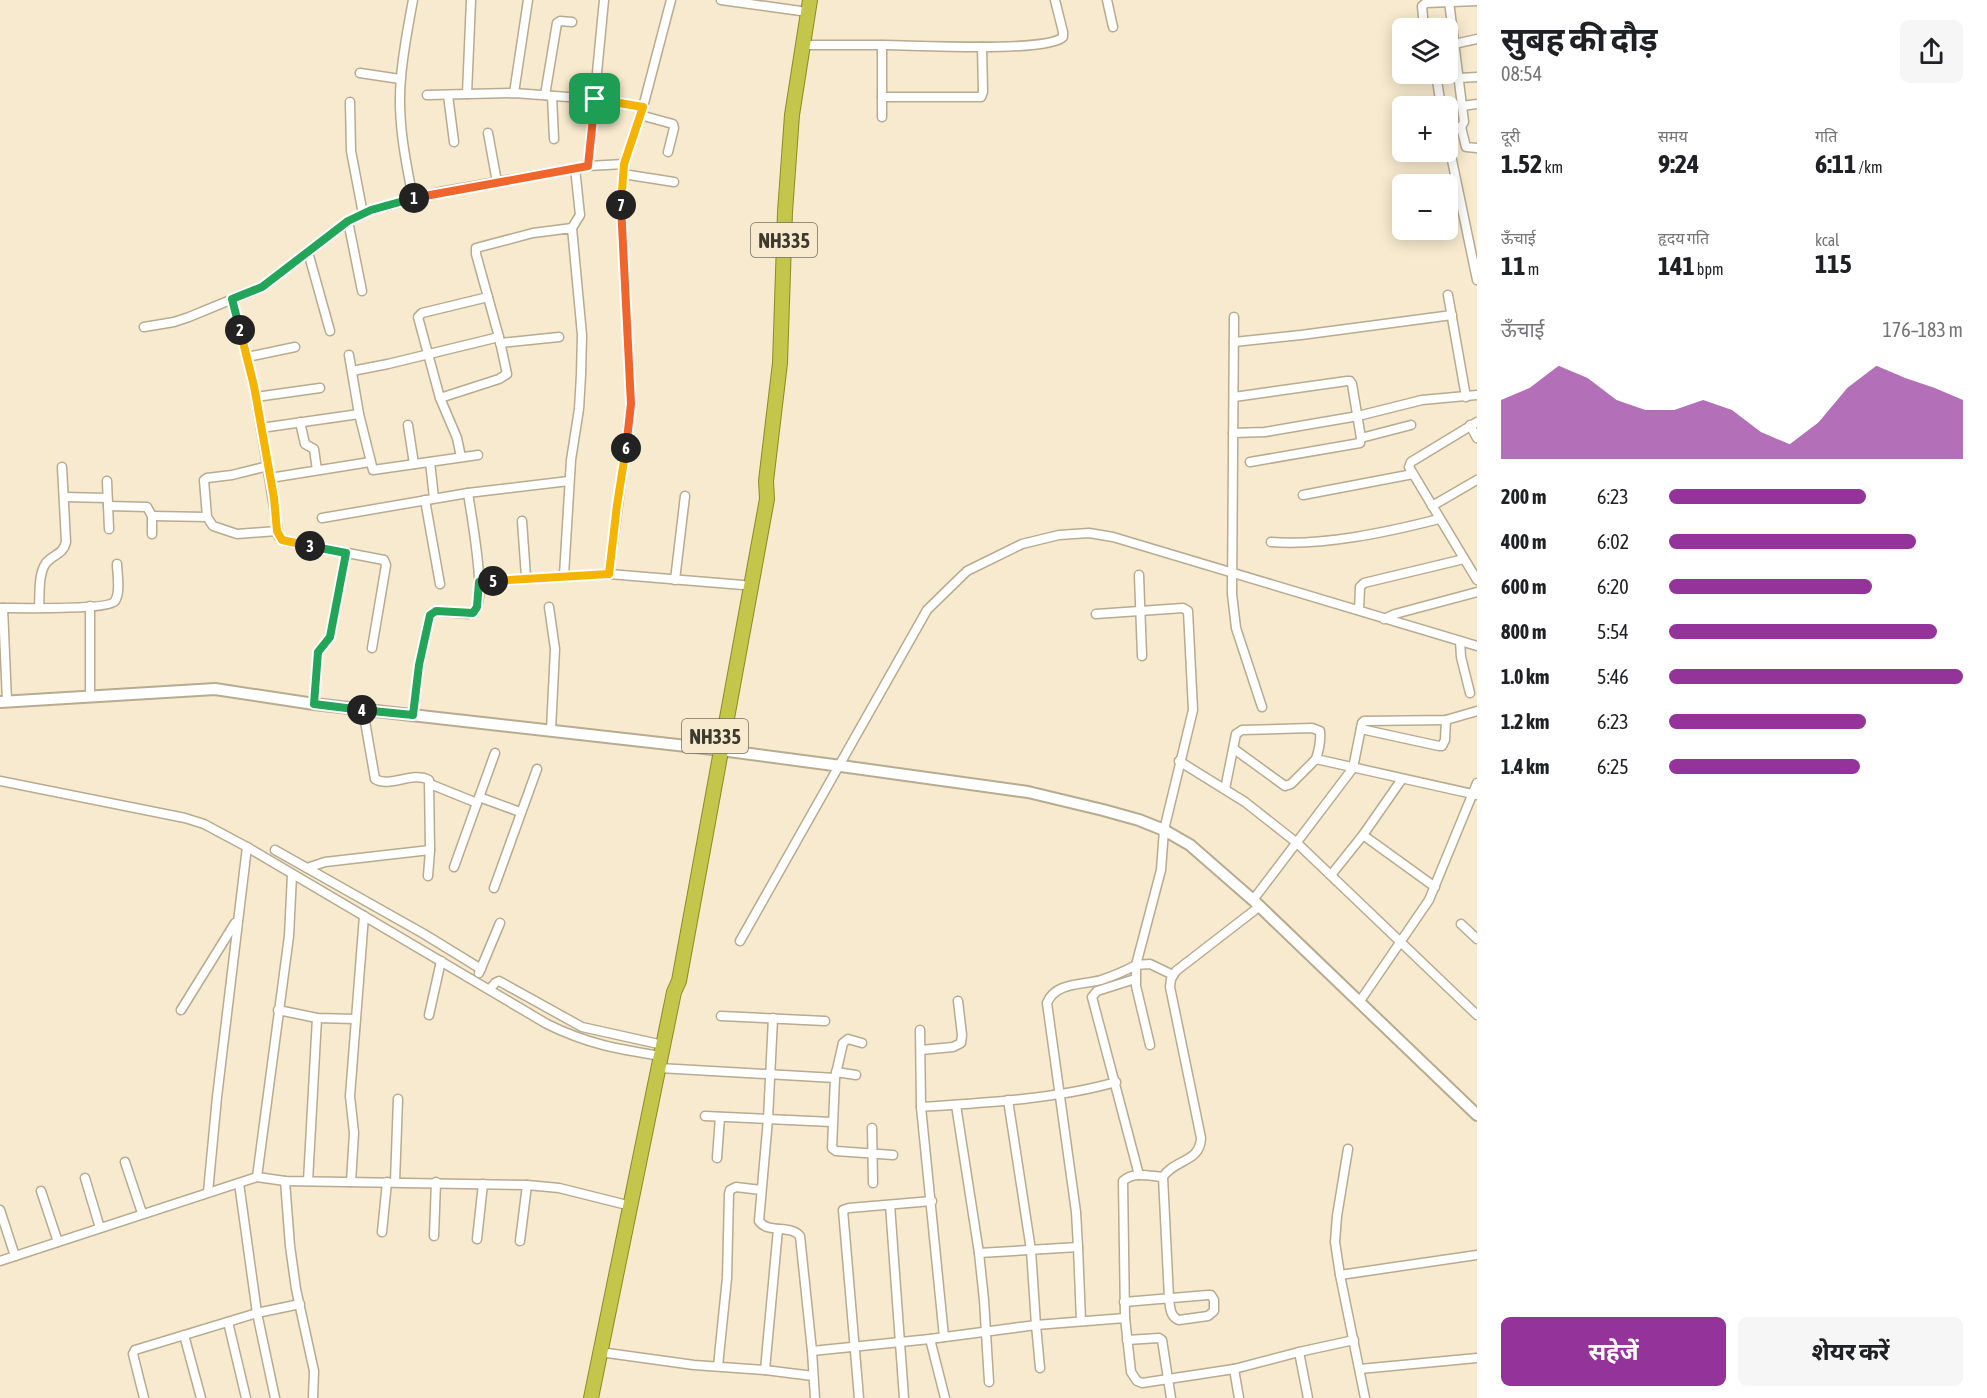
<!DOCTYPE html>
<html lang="hi">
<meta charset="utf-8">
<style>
:root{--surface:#fff;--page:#f6f6f6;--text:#202124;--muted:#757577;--accent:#94339a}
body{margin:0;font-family:"Asap Condensed","Noto Sans Devanagari",sans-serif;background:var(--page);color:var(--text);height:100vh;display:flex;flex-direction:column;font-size:22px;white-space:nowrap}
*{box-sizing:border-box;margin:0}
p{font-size:20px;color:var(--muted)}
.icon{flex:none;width:33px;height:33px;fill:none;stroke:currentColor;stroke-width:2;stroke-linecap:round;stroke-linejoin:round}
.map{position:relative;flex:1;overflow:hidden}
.drawer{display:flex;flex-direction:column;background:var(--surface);width:510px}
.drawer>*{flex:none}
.tools{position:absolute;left:1392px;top:18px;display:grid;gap:12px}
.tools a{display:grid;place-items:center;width:66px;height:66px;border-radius:9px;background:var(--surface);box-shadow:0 3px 15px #0003;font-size:30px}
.pin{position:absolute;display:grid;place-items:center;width:51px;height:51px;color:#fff;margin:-26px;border-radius:12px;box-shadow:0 3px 9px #0006}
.km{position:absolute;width:30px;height:30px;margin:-15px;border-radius:50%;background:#222;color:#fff;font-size:16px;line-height:30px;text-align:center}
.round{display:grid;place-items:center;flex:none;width:63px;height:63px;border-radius:9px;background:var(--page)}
.summary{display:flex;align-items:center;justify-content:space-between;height:102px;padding:0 24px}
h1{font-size:33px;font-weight:700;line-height:45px}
.metrics{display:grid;grid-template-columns:repeat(3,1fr);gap:9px;height:102px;padding:6px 24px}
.metrics div{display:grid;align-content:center}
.metrics b{font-size:26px;font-weight:700}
.metrics small{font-size:16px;font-weight:400}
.metrics p{font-size:16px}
.chart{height:168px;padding:12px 24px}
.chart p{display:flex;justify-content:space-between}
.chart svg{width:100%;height:108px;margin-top:6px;fill:var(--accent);opacity:.7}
.primary-button{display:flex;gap:12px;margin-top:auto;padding:12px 24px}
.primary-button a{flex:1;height:69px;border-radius:9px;background:var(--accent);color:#fff;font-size:24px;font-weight:700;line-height:69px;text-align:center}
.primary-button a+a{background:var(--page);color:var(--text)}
ul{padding:0 24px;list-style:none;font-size:20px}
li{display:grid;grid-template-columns:96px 72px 1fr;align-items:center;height:45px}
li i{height:15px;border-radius:8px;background:var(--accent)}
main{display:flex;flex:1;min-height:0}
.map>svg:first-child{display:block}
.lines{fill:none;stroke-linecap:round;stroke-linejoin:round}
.minor-casing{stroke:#b7ab90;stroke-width:11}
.tertiary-casing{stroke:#b7ab90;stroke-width:14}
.trunk-casing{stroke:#8b8b22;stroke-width:16}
.minor{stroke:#fff;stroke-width:8}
.tertiary{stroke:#fff;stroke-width:10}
.trunk{stroke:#c3c64a;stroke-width:14}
.split-1-casing{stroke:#fff;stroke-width:12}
.split-2-casing{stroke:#fff;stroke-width:12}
.split-3-casing{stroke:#fff;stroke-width:12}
.split-4-casing{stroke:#fff;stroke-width:12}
.split-5-casing{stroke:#fff;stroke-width:12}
.split-6-casing{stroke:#fff;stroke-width:12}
.split-7-casing{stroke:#fff;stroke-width:12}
.split-8-casing{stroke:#fff;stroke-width:12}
.split-1{stroke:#f0652b;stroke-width:8}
.split-2{stroke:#22a559;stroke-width:8}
.split-3{stroke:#f5b400;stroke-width:8}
.split-4{stroke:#22a559;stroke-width:8}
.split-5{stroke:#22a559;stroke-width:8}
.split-6{stroke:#f5b400;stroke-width:8}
.split-7{stroke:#f0652b;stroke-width:8}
.split-8{stroke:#f5b400;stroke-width:8}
.labels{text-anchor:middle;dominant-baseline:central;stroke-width:4.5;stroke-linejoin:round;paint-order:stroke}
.shield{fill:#f7eace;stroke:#766e5e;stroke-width:1.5}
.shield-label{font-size:20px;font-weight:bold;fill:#3e392e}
</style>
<main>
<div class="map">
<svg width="1477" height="1398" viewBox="0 0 1477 1398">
<rect width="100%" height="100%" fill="#f7eace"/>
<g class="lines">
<g class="minor-casing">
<g id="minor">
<path d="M413 0C408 26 403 52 401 78 397 118 405 159 413 198"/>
<path d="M721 0 808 12"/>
<path d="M1107 0 1113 27"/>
<path d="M1424 28 1422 6 1426 3 1477 1"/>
<path d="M1454 44 1477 39"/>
<path d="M802 45C830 45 858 45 885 45 914 45 1047 53 1063 37V32L1055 0"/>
<path d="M360 73 400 79"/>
<path d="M1436 74 1441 106"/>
<path d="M1459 78 1477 77"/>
<path d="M514 93 528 0"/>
<path d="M467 94 471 0"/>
<path d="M427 95 514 93 595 99 643 107"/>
<path d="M448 95 454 142"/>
<path d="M545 95 557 23 560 21 572 22"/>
<path d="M552 96 554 139"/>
<path d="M882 97H981L983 92 982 47"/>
<path d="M350 102 351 151 363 214"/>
<path d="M1462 106 1477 104"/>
<path d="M640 115 673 124 674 128 668 152"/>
<path d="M882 117V45"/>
<path d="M1461 127 1466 147 1477 148"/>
<path d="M1448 129 1461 127 1464 122 1449 1"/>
<path d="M488 133 497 182"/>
<path d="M1448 141 1477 280"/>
<path d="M588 166 604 0"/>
<path d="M623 174 674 182"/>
<path d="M348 221 362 291"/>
<path d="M572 228 580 215 575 168"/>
<path d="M308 252 330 331"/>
<path d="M1448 295 1466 397"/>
<path d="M232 299 254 386 279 537 285 541 384 560 386 565 372 648"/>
<path d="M1234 317 1232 594 1236 628 1262 707"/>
<path d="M144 327 174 322 189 317 262 287 348 221 371 210 440 192 588 166 624 164"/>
<path d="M1234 342 1301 335 1452 315"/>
<path d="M500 343 559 337"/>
<path d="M349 355 359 414 373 470 478 455"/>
<path d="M247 357 295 347"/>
<path d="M352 371 388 364 499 337"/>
<path d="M256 397 320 388"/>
<path d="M1234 397 1347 381H1350L1352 384 1361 438 1360 443 1250 462"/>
<path d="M440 398 499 379 507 374 499 337 476 254V248L533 233 572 228 582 335 581 375 579 409 571 460 564 575"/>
<path d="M300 422 305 444 314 449 317 470"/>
<path d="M1477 422 1411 462 1409 467 1477 580"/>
<path d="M408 425 414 464"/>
<path d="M1470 425 1477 438"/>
<path d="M261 428 359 414"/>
<path d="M1233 433 1265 432 1358 416 1422 400 1477 395"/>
<path d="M1361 438 1411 425"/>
<path d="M461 457 457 438 440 398 418 317 422 313 488 297"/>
<path d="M430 462 434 498"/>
<path d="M268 466 232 475 207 478 204 480 207 517 213 526 237 534 277 531"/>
<path d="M270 478 370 462"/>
<path d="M107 481 109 529"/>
<path d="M1303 495 1413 474"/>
<path d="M64 497 107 498"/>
<path d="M425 500 440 584"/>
<path d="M108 506 147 507 152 516V534"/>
<path d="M1432 506 1477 480"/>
<path d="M152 516 207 517"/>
<path d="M322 518 468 493 569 481"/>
<path d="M522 521 526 577"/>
<path d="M1271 542C1324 546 1388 532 1439 519"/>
<path d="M609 574 743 585"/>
<path d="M1139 575 1142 656"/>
<path d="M675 580 685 496"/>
<path d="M479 582 609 574 631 404 621 200 624 164 643 107 671 0"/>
<path d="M90 606V697"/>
<path d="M39 607C40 594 38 574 46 563 53 554 63 555 66 542L62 467"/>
<path d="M549 607 555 649 551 730"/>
<path d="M0 608C16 608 109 610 115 601 121 592 117 573 117 564"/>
<path d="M3 608 7 701"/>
<path d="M1359 610 1360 587 1364 583 1464 559"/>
<path d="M1384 619 1395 614 1477 592"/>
<path d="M1460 641 1461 657 1470 693"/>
<path d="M314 704 318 652 330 637 346 553"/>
<path d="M363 710 375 779C390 788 412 771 429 780L430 850 428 876"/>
<path d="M413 715 419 665 430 615 436 611 468 614C472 613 474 613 476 609 486 593 471 514 468 493"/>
<path d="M1361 729 1439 746H1442L1445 740 1446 720"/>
<path d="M1234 749 1285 786 1291 784 1316 759"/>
<path d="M1179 761 1245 802 1297 843 1477 1015"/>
<path d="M0 781 185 818 204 824 247 847 547 1024C587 1044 618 1049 661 1056"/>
<path d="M430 784 477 803"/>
<path d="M1225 789 1236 734 1242 730 1312 728 1320 731C1321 741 1319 750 1316 759L1477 795"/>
<path d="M479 797 520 812"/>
<path d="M1363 835 1435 887"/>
<path d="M275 850 424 934 481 969"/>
<path d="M454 867 495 753"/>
<path d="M307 868 325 862 430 850"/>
<path d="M1331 875 1363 835 1402 779"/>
<path d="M494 888 537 769"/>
<path d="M1253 900 1353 768 1362 723 1364 721 1446 720 1477 711"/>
<path d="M1461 924 1477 939"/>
<path d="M740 941 927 610 967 571 1022 544 1059 535 1089 533 1113 537 1477 646"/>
<path d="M479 973 500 923"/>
<path d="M1135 979 1097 991 1092 997 1139 1175"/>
<path d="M490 989 495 983 499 981 582 1027 663 1045"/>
<path d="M1360 1001 1429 900 1477 783"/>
<path d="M181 1010 235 923"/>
<path d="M278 1010 317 1018 355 1019"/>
<path d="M429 1015 441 961"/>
<path d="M721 1016 825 1021"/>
<path d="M773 1018 768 1119 759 1221C768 1234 790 1224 800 1236L812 1351 815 1398"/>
<path d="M920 1030 921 1107 944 1337"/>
<path d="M862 1043 848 1039 843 1043 835 1078 832 1148 836 1151 893 1155"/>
<path d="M1150 1045 1136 986V965L1150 964 1173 975"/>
<path d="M921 1050 953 1047 961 1043 962 1035 958 1001"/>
<path d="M659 1068 835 1078"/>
<path d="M836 1072 856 1075"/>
<path d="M956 1105 979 1253 984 1300 989 1382"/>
<path d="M921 1107C983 1103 1057 1099 1116 1082"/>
<path d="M705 1116 832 1122"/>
<path d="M872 1128 873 1183"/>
<path d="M1348 1149 1337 1216 1335 1242 1340 1275 1365 1398"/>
<path d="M717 1158 720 1117"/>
<path d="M125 1162 142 1213"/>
<path d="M257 1177 289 936 292 875"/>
<path d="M85 1178 100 1228"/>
<path d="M285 1181 290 1246 296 1289 314 1371 313 1398"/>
<path d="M308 1181 317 1018"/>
<path d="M351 1182 354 1133 350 1096 364 916"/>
<path d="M395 1182 398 1099"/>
<path d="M239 1183 257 1313 275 1398"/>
<path d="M41 1191 58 1242"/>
<path d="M208 1192 217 1097 247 847"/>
<path d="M890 1205 904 1398"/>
<path d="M0 1210 15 1256"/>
<path d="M382 1232 387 1182"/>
<path d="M434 1236 436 1182"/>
<path d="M477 1239 483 1184"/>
<path d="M520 1241 527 1185"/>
<path d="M1078 1247 1081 1321"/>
<path d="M979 1253 1078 1247 1076 1212 1047 1003C1055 982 1083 985 1101 980 1113 976 1125 971 1136 965L1161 870 1164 830 1193 710 1188 611 1183 608 1096 614"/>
<path d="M0 1261 257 1177 285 1181 527 1185 559 1188 631 1206"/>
<path d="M1340 1275 1477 1255"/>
<path d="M1124 1302 1208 1295H1211L1214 1300V1311L1208 1316 1179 1320C1170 1317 1170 1307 1169 1298L1163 1177C1174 1159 1200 1163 1201 1138L1170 987 1171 979 1176 971 1260 906"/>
<path d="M1125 1318 1123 1181C1134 1171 1149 1176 1163 1177"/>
<path d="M228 1322 246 1398"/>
<path d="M184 1335 201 1398"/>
<path d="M930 1339 945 1398"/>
<path d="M1127 1340 1159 1338 1162 1340 1171 1398"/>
<path d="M812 1351 930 1339 1036 1325 1031 1250 1008 1100"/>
<path d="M600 1352 694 1365 765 1370 813 1376"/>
<path d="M1299 1352 1308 1398"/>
<path d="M718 1366 727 1278 729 1194 730 1190 736 1187 761 1190"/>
<path d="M1040 1368 1036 1325 1125 1318 1131 1372 1137 1381 1142 1383 1234 1369 1299 1352 1354 1340"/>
<path d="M1234 1369 1239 1398"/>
<path d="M1360 1369 1477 1358"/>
<path d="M765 1370 778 1229"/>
<path d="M144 1398 133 1354 135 1350 257 1313 300 1304"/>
<path d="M859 1398 843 1210 849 1208 932 1201"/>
</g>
</g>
<g class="tertiary-casing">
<path id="tertiary" d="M0 702 215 689 314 704 713 749 841 766 1028 792 1103 810 1139 820 1164 830 1190 845 1253 900 1477 1115"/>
</g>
<g class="trunk-casing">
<path id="trunk" d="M591 1398 674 992 679 981 767 499 766 481 780 363 785 212 792 115 810 0"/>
</g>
<use href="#minor" class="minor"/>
<use href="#tertiary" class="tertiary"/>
<use href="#trunk" class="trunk"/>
</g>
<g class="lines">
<g class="split-1-casing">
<path id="split-1" d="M414 198 588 166 595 99"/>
</g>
<g class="split-2-casing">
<path id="split-2" d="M240 330 232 299 262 287 348 221 371 210 414 198"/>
</g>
<g class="split-3-casing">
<path id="split-3" d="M240 330 254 386 274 498 277 531 282 540 310 546"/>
</g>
<g class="split-4-casing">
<path id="split-4" d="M310 546 346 553 330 637 318 652 314 704 362 710"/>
</g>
<g class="split-5-casing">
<path id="split-5" d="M362 710 413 715 419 665 430 615 436 611 473 613 477 607 479 582 493 581"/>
</g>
<g class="split-6-casing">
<path id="split-6" d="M493 581 609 574 617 505 626 448"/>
</g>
<g class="split-7-casing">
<path id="split-7" d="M621 205 631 404 626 448"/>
</g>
<g class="split-8-casing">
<path id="split-8" d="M595 99 643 107 624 164 621 205"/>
</g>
<use href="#split-1" class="split-1"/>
<use href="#split-2" class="split-2"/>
<use href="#split-3" class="split-3"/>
<use href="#split-4" class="split-4"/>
<use href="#split-5" class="split-5"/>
<use href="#split-6" class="split-6"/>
<use href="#split-7" class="split-7"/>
<use href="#split-8" class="split-8"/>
</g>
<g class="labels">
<g class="shield">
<rect x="751" y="223" width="66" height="34" rx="4.5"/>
<rect x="682" y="719" width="66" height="34" rx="4.5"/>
</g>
<g class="shield-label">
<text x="784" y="240">NH335</text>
<text x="715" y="736">NH335</text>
</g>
</g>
</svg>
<div class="tools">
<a><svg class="icon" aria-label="layers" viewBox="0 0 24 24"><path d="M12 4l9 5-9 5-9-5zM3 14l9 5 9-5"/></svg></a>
<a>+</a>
<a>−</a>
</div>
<div class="pin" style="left:595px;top:99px;background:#1e9e55"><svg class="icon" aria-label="arrive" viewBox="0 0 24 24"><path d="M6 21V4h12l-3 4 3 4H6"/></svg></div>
<b class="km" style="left:414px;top:198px">1</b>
<b class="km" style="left:240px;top:330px">2</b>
<b class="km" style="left:310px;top:546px">3</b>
<b class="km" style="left:362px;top:710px">4</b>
<b class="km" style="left:493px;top:581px">5</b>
<b class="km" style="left:626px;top:448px">6</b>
<b class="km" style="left:621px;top:205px">7</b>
</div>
<section class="drawer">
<div class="summary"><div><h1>सुबह की दौड़</h1><p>08:54</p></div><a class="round"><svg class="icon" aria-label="share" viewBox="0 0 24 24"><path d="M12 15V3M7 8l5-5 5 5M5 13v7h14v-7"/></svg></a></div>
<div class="metrics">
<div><p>दूरी</p><b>1.52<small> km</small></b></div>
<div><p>समय</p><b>9:24</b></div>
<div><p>गति</p><b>6:11<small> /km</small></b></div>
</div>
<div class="metrics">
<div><p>ऊँचाई</p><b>11<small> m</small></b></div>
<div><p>हृदय गति</p><b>141<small> bpm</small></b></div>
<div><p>kcal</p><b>115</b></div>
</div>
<div class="chart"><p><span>ऊँचाई</span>176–183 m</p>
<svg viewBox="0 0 160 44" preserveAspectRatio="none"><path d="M0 44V20L10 15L20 6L30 11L40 20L50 24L60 24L70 20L80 24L90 33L100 38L110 29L120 15L130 6L140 11L150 15L160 20V44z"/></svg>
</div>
<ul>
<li><b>200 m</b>6:23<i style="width:67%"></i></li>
<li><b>400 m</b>6:02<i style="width:84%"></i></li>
<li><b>600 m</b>6:20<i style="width:69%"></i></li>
<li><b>800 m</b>5:54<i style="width:91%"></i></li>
<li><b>1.0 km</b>5:46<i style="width:100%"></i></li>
<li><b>1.2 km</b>6:23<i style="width:67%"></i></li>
<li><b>1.4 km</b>6:25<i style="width:65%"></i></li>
</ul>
<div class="primary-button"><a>सहेजें</a><a>शेयर करें</a></div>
</section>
</main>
